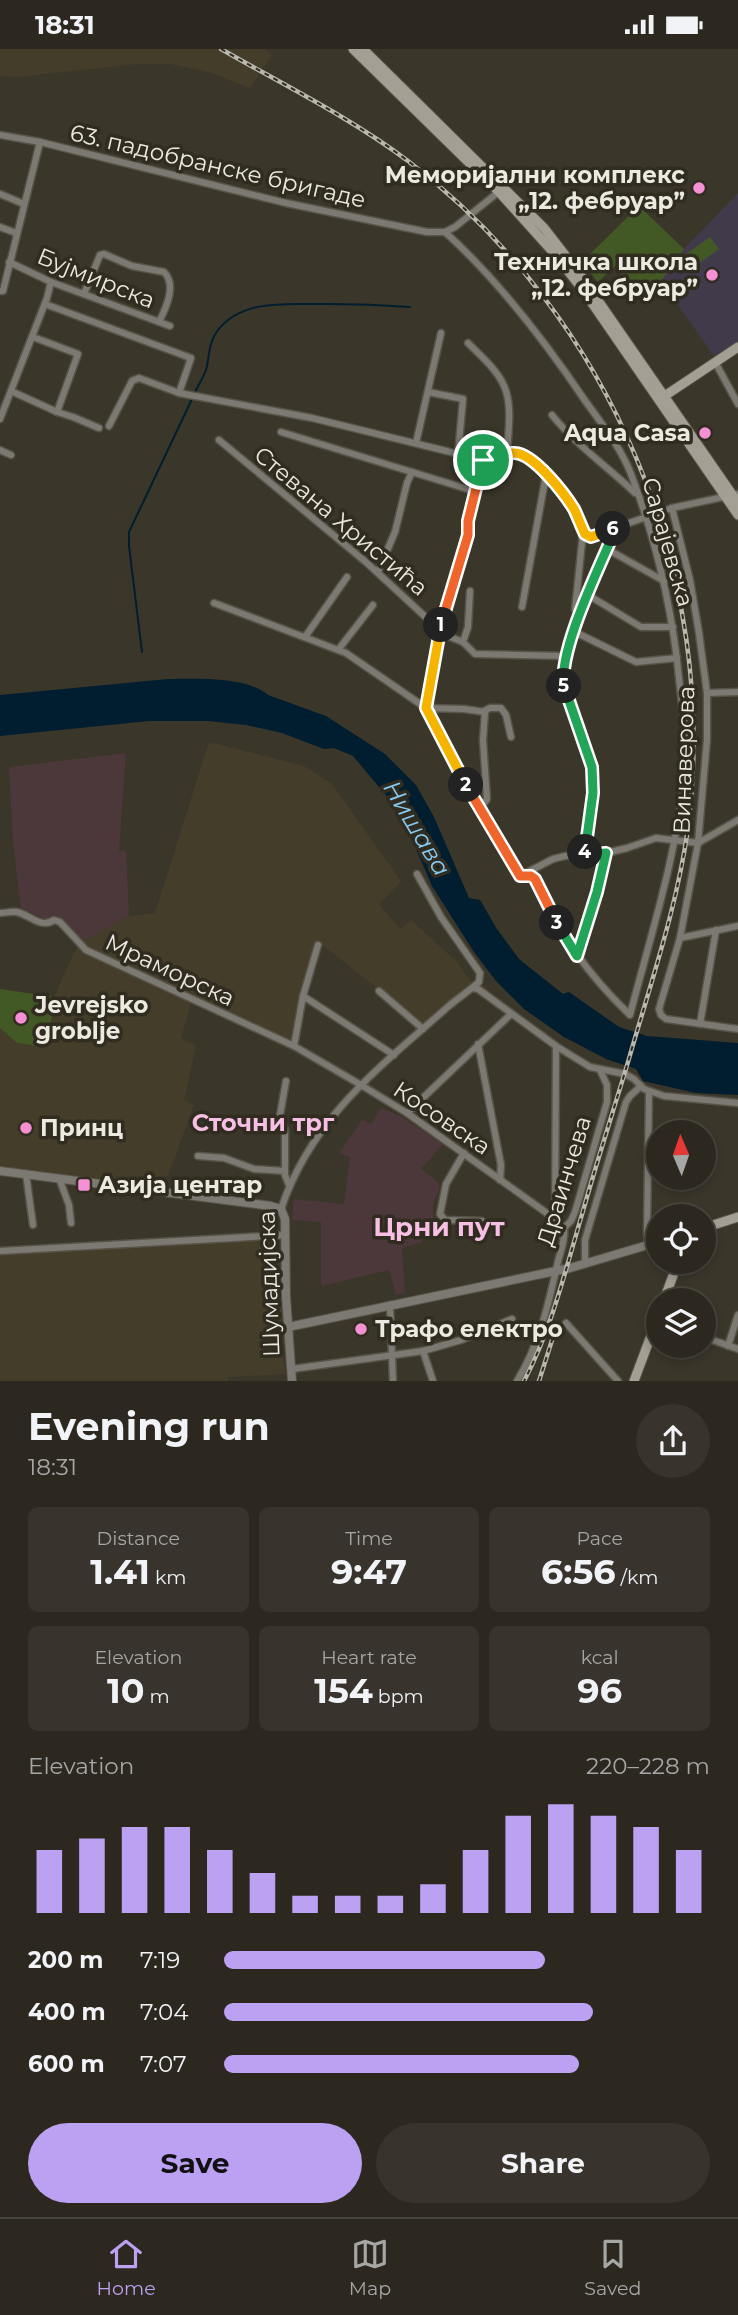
<!DOCTYPE html>
<meta charset="utf-8">
<style>
:root{--surface:#2c2820;--page:#38342d;--text:#f1f3f6;--muted:#a6a6a5;--line:#48443e;--accent:#bca0f2}
body{margin:0;font-family:Montserrat,sans-serif;background:var(--page);color:var(--text);height:100vh;display:flex;flex-direction:column;font-size:26px;white-space:nowrap}
*{box-sizing:border-box;margin:0}
p{font-size:23px;color:var(--muted)}
.icon{flex:none;width:38px;height:38px;fill:none;stroke:currentColor;stroke-width:2;stroke-linecap:round;stroke-linejoin:round}
.map{position:relative;height:1332px;overflow:hidden}
.drawer{display:flex;flex-direction:column;background:var(--surface);flex:1}
.drawer>*{flex:none}
.needle{width:46px;rotate:358deg}
.controls{position:absolute;left:646px;top:1071px;display:grid;gap:14px}
.controls a{display:grid;place-items:center;width:70px;height:70px;border-radius:50%;background:var(--surface);box-shadow:0 4px 10px #0003,0 0 0 2px var(--line);font-size:35px}
.pin{position:absolute;display:grid;place-items:center;width:60px;height:60px;color:#fff;margin:-30px;border:4px solid #fff;border-radius:50%;box-shadow:0 2px 7px #0007}
.km{position:absolute;width:35px;height:35px;margin:-18px;border-radius:50%;background:#222;color:#fff;font-size:19px;line-height:35px;text-align:center}
.round{display:grid;place-items:center;flex:none;width:74px;height:74px;border-radius:37px;background:var(--page)}
.head{display:flex;align-items:center;justify-content:space-between;height:119px;padding:0 28px}
h1{font-size:38px;font-weight:700;line-height:52px}
.stats{display:grid;grid-template-columns:repeat(3,1fr);gap:10px;height:119px;padding:7px 28px}
.stats div{display:grid;align-content:center;border-radius:10px;background:var(--page);text-align:center}
.stats b{font-size:35px;font-weight:700}
.stats small{font-size:19px;font-weight:400}
.stats p{font-size:19px}
.chart{height:196px;padding:14px 28px}
.chart p{display:flex;justify-content:space-between}
.chart svg{width:100%;height:126px;margin-top:7px;stroke:var(--accent);stroke-width:6}
.primary-button{display:flex;gap:14px;margin-top:auto;padding:14px 28px}
.primary-button a{flex:1;height:80px;border-radius:42px;background:var(--accent);color:#111;font-size:28px;font-weight:700;line-height:80px;text-align:center}
.primary-button a+a{background:var(--page);color:var(--text)}
ul{padding:0 28px;list-style:none;font-size:23px}
li{display:grid;grid-template-columns:112px 84px 1fr;align-items:center;height:52px}
li i{height:18px;border-radius:9px;background:var(--accent)}
.status{display:flex;justify-content:space-between;align-items:center;height:49px;padding:0 35px;background:var(--surface);direction:ltr}
.status svg{height:19px;fill:currentColor}
.tabs{display:flex;justify-content:space-around;align-items:center;height:98px;border-top:2px solid var(--line);background:var(--surface);font-size:19px;color:var(--muted)}
.tabs a{display:grid;justify-items:center;gap:4px}
.tabs .current{color:var(--accent)}
.map>svg:first-child{display:block}
.commercial{fill:#4c383b}
.built{fill:#443d2a}
.education{fill:#413a4b}
.green{fill:#435925}
.water{fill:#001e2f}
.lines{fill:none;stroke-linecap:round;stroke-linejoin:round}
.stream{stroke:#001e2f;stroke-width:2}
.minor-casing{stroke:#575347;stroke-width:9}
.tertiary-casing{stroke:#575347;stroke-width:10}
.secondary-casing{stroke:#575347;stroke-width:11}
.minor{stroke:#7c7973;stroke-width:6}
.tertiary{stroke:#7c7973;stroke-width:8}
.secondary{stroke:#a39f95;stroke-width:9}
.rail-casing{stroke:#bab7ad;stroke-width:4.5}
.rail{stroke:#312c20;stroke-width:2;stroke-dasharray:5;stroke-linecap:butt}
.split-1-casing{stroke:#fff;stroke-width:14}
.split-2-casing{stroke:#fff;stroke-width:14}
.split-3-casing{stroke:#fff;stroke-width:14}
.split-4-casing{stroke:#fff;stroke-width:14}
.split-5-casing{stroke:#fff;stroke-width:14}
.split-6-casing{stroke:#fff;stroke-width:14}
.split-7-casing{stroke:#fff;stroke-width:14}
.split-1{stroke:#f0652b;stroke-width:9}
.split-2{stroke:#f5b400;stroke-width:9}
.split-3{stroke:#f0652b;stroke-width:9}
.split-4{stroke:#22a559;stroke-width:9}
.split-5{stroke:#22a559;stroke-width:9}
.split-6{stroke:#22a559;stroke-width:9}
.split-7{stroke:#f5b400;stroke-width:9}
.poi-dot{fill:#f491d4;stroke:#312c20;stroke-width:2.5}
.labels{text-anchor:middle;dominant-baseline:central;stroke-width:7;stroke-linejoin:round;paint-order:stroke}
.street-label{font-size:23px;fill:#ece9e1;stroke:#312c20}
.poi-label{font-size:23px;font-weight:bold;fill:#ece9e1;stroke:#312c20;text-anchor:start}
.water-label{font-size:24px;font-style:italic;fill:#86cbf5;stroke:#312c20}
.neighbourhood-label{font-size:24px;font-weight:bold;fill:#f8bfe4;stroke:#312c20}
.quarter-label{font-size:26px;font-weight:bold;fill:#f8bfe4;stroke:#312c20}
</style>
<div class="status"><b>18:31</b><svg viewBox="0 0 49 12"><path d="M0 12V9h3v3zM5 12V6h3v6zM10 12V3h3v9zM15 12V0h3v12zM26 1h20v11H26zM47 4h2v5h-2z"/></svg></div>
<div class="map">
<svg width="738" height="1332" viewBox="0 0 738 1332">
<rect width="100%" height="100%" fill="#3b362a"/>
<g class="commercial">
<path d="M126 704 119 801 126 802 129 867 84 892 57 867 45 870 21 859 13 793 9 718Z"/>
<path d="M381 1059 402 1068 443 1095 421 1120 438 1133 439 1141 433 1156 434 1174 423 1176V1181L420 1183 422 1193 402 1199 405 1244 396 1246 389 1221 321 1237V1173L292 1171 294 1150 344 1155 350 1108 339 1104 362 1071 371 1075Z"/>
</g>
<g class="built">
<path d="M0 0H264L272 6 250 39 209 23 170 15H137L19 28 0 27Z"/>
<path d="M209 693 304 717 332 735 401 832 379 856 401 880 411 871 456 912 472 934 425 976 322 896 292 1002 191 954 181 989 196 997 184 1051 194 1056 168 1127 161 1128 158 1148 0 1126V979L17 994 43 998 49 994 54 948 75 902 84 892 129 867 155 864Z"/>
<path d="M277 1187 284 1295 281 1298 286 1325 228 1328V1332H0V1206Z"/>
</g>
<path class="education" d="M738 144V292L714 307 661 232 684 200Z"/>
<g class="green">
<path d="M639 157 684 200 661 232 630 235 615 217 598 233 582 213Z"/>
<path d="M710 188 719 200 691 220 682 208Z"/>
<path d="M0 940 54 948 49 994 43 998 17 994 0 979Z"/>
</g>
<path class="water" d="M168 630C196 630 246 627 268 646L326 667 385 705 416 736 434 768 469 849 480 851 497 880 519 910 563 945 569 943 619 978 647 987 738 994V1046L696 1044 643 1032 636 1020 606 1010 564 988 524 960 496 932 474 903 432 837 400 763 353 707 334 699 324 700 282 684 246 676 208 672H149L0 687V646Z"/>
<g class="lines">
<g class="stream">
<path d="M194 345C198 337 203 329 206 321 210 306 208 294 218 281 244 248 293 256 329 255 356 255 383 256 410 258"/>
<path d="M142 603 129 497V483L192 350"/>
</g>
<g class="minor-casing">
<g id="minor">
<path d="M0 86 40 93 286 154 427 183H445L455 178 501 141"/>
<path d="M0 145 24 155"/>
<path d="M0 178 16 184"/>
<path d="M445 183C499 232 545 292 586 353 602 375 621 399 631 425 656 491 672 559 679 629 682 659 688 689 685 719 678 803 651 885 630 966 585 923 561 886 535 830L531 827H520"/>
<path d="M9 213 51 233 170 277"/>
<path d="M0 242H3L40 93"/>
<path d="M84 245 100 206 104 205 132 217 164 223C177 236 166 259 159 273"/>
<path d="M45 255 191 309 179 344"/>
<path d="M33 288 78 305 57 363"/>
<path d="M468 294C482 308 500 323 506 342 512 361 508 385 507 404"/>
<path d="M715 313 738 355"/>
<path d="M11 342 57 363 73 368 99 379"/>
<path d="M428 343 463 350 458 405"/>
<path d="M552 366C576 396 608 418 635 444"/>
<path d="M0 370 47 249 51 233"/>
<path d="M109 377 132 332 139 329 179 344 312 369 483 411"/>
<path d="M281 383 474 442"/>
<path d="M219 391 367 514 445 586 463 593 475 605 566 607"/>
<path d="M416 394 441 284"/>
<path d="M0 401 11 406"/>
<path d="M483 411 468 472V486L439 581 426 659 476 755 520 827"/>
<path d="M483 411C516 402 521 398 545 426 555 437 565 447 573 459 579 469 580 481 589 488L672 459 738 445"/>
<path d="M672 459 690 531 699 584 707 644V691L698 794 680 889 659 960 661 966 666 970 738 980"/>
<path d="M607 500 664 532"/>
<path d="M378 523 395 483 407 434 412 423"/>
<path d="M588 546 641 578H673"/>
<path d="M214 554 346 604 426 659"/>
<path d="M522 558 546 426"/>
<path d="M579 568 575 560 583 484"/>
<path d="M573 582 636 613 677 609"/>
<path d="M305 588 347 528"/>
<path d="M463 593 468 578 470 542"/>
<path d="M338 601 373 556"/>
<path d="M707 644 738 643"/>
<path d="M426 659 464 660 485 663 483 691 487 750 485 753 476 755"/>
<path d="M484 662 490 659H501L506 666 511 688"/>
<path d="M585 806 593 744 592 718C582 691 570 664 564 636 557 606 602 511 616 479"/>
<path d="M520 827 553 810 565 807 606 804 627 799 656 789 698 794 738 771"/>
<path d="M0 864C6 864 11 862 17 863 30 866 41 880 54 871L60 873 86 901 294 997 361 1036 407 1064 555 1170 564 1179"/>
<path d="M680 889 738 877"/>
<path d="M318 896 303 947 394 1006"/>
<path d="M577 907 598 843 606 804"/>
<path d="M473 939 478 940 556 997 590 1018 625 1025 634 1030 644 1040 664 1047 738 1054"/>
<path d="M379 942 423 980"/>
<path d="M700 975 716 881"/>
<path d="M478 995 501 1116 500 1131"/>
<path d="M294 997 303 947"/>
<path d="M286 1032 280 1066 285 1081V1126L289 1136"/>
<path d="M407 1064 511 965"/>
<path d="M464 1104 446 1135 440 1165 445 1171 482 1172"/>
<path d="M198 1107 224 1109 254 1120 285 1122"/>
<path d="M26 1125 33 1176"/>
<path d="M59 1129 69 1156 71 1174"/>
<path d="M281 1160C312 1068 380 1018 450 956 460 948 470 941 479 933L480 924 441 868 417 825"/>
<path d="M555 1170 556 997"/>
<path d="M648 1196 647 1182 649 1043"/>
<path d="M0 1202 285 1186"/>
<path d="M585 1215V1191L626 1053 630 1047 641 1037"/>
<path d="M390 1256 393 1332"/>
<path d="M566 1274 618 1332"/>
<path d="M704 1288 738 1300"/>
<path d="M728 1297 738 1266"/>
<path d="M423 1302 433 1332"/>
<path d="M292 1320 423 1302 461 1291 512 1270"/>
<path d="M517 1332C539 1296 548 1257 557 1217 559 1205 566 1192 564 1179L571 1172 575 1163 607 1053V1036L600 1021"/>
</g>
</g>
<g class="tertiary-casing">
<g id="tertiary">
<path d="M0 1122 271 1157 281 1160 285 1170 286 1247 292 1332"/>
<path d="M288 1278 570 1219 658 1193"/>
</g>
</g>
<g class="secondary-casing">
<g id="secondary">
<path d="M353 0 499 143 553 203 583 241 738 466"/>
<path d="M363 0 544 179 579 224 738 454"/>
<path d="M660 350 738 298"/>
<path d="M704 1179 738 1168"/>
<path d="M664 1251 678 1213"/>
<path d="M634 1332 658 1268"/>
</g>
</g>
<use href="#minor" class="minor"/>
<use href="#tertiary" class="tertiary"/>
<use href="#secondary" class="secondary"/>
<g class="rail-casing">
<g id="rail">
<path d="M221 0C284 36 351 69 408 112 611 266 720 527 688 779 677 859 650 936 628 1013 613 1063 597 1112 583 1162 566 1219 552 1279 524 1332"/>
<path d="M539 1332 553 1288"/>
</g>
</g>
<use href="#rail" class="rail"/>
</g>
<g class="lines">
<g class="split-1-casing">
<path id="split-1" d="M441 576 468 486V472L483 411"/>
</g>
<g class="split-2-casing">
<path id="split-2" d="M441 576 426 659 466 736"/>
</g>
<g class="split-3-casing">
<path id="split-3" d="M466 736 520 827H531L535 830 557 874"/>
</g>
<g class="split-4-casing">
<path id="split-4" d="M557 874 577 907 597 843 606 804 585 806V803"/>
</g>
<g class="split-5-casing">
<path id="split-5" d="M564 637 592 718 593 744 585 803"/>
</g>
<g class="split-6-casing">
<path id="split-6" d="M564 637C558 601 601 515 616 479L613 480"/>
</g>
<g class="split-7-casing">
<path id="split-7" d="M483 411C493 408 504 403 515 404 534 405 564 444 574 460 578 468 581 477 585 485L591 488 613 480"/>
</g>
<use href="#split-1" class="split-1"/>
<use href="#split-2" class="split-2"/>
<use href="#split-3" class="split-3"/>
<use href="#split-4" class="split-4"/>
<use href="#split-5" class="split-5"/>
<use href="#split-6" class="split-6"/>
<use href="#split-7" class="split-7"/>
</g>
<g class="poi-dot">
<circle cx="699" cy="139" r="7"/>
<circle cx="712" cy="226" r="7"/>
<circle cx="705" cy="384" r="7"/>
<circle cx="21" cy="969" r="7"/>
<circle cx="26" cy="1079" r="7"/>
<rect x="77" y="1129" width="14" height="14" rx="3.5"/>
<circle cx="361" cy="1280" r="7"/>
</g>
<g class="labels">
<g class="street-label">
<text transform="translate(218 117) rotate(13)">63. падобранске бригаде</text>
<text transform="translate(96 229) rotate(22)">Бујмирска</text>
<text transform="translate(341 472) rotate(40)">Стевана Христића</text>
<text transform="translate(668 493) rotate(74)">Сарајевска</text>
<text transform="translate(684 711) rotate(-88)">Винаверова</text>
<text transform="translate(170 921) rotate(25)">Мраморска</text>
<text transform="translate(442 1069) rotate(34)">Косовска</text>
<text transform="translate(564 1132) rotate(-73)">Драинчева</text>
<text transform="translate(269 1235) rotate(-92)">Шумадијска</text>
</g>
<g class="poi-label">
<text x="685" y="126" text-anchor="end">Меморијални комплекс<tspan x="685" dy="26">„12. фебруар”</tspan></text>
<text x="698" y="213" text-anchor="end">Техничка школа<tspan x="698" dy="26">„12. фебруар”</tspan></text>
<text x="691" y="384" text-anchor="end">Aqua Casa</text>
<text x="35" y="956">Jevrejsko<tspan x="35" dy="26">groblje</tspan></text>
<text x="40" y="1079">Принц</text>
<text x="98" y="1136">Азија центар</text>
<text x="375" y="1280">Трафо електро</text>
</g>
<g class="water-label">
<text transform="translate(417 779) rotate(59)">Нишава</text>
</g>
<g class="neighbourhood-label">
<text x="263" y="1073">Сточни трг</text>
</g>
<g class="quarter-label">
<text x="439" y="1178">Црни пут</text>
</g>
</g>
</svg>
<div class="controls">
<a><svg class="needle" viewBox="-14 -14 28 28"><path d="M0-13l5 13h-10z" fill="#e53935"/><path d="M0 13l5-13h-10z" fill="#a6a6a5"/></svg></a>
<a><svg class="icon" aria-label="locate" viewBox="0 0 24 24"><circle cx="12" cy="12" r="6"/><path d="M12 2v4M12 18v4M2 12h4M18 12h4"/></svg></a>
<a><svg class="icon" aria-label="layers" viewBox="0 0 24 24"><path d="M12 4l9 5-9 5-9-5zM3 14l9 5 9-5"/></svg></a>
</div>
<div class="pin" style="left:483px;top:411px;background:#1e9e55"><svg class="icon" aria-label="arrive" viewBox="0 0 24 24"><path d="M6 21V4h12l-3 4 3 4H6"/></svg></div>
<b class="km" style="left:441px;top:576px">1</b>
<b class="km" style="left:466px;top:736px">2</b>
<b class="km" style="left:557px;top:874px">3</b>
<b class="km" style="left:585px;top:803px">4</b>
<b class="km" style="left:564px;top:637px">5</b>
<b class="km" style="left:613px;top:480px">6</b>
</div>
<section class="drawer">
<div class="head"><div><h1>Evening run</h1><p>18:31</p></div><a class="round"><svg class="icon" aria-label="share" viewBox="0 0 24 24"><path d="M12 15V3M7 8l5-5 5 5M5 13v7h14v-7"/></svg></a></div>
<div class="stats">
<div><p>Distance</p><b>1.41<small> km</small></b></div>
<div><p>Time</p><b>9:47</b></div>
<div><p>Pace</p><b>6:56<small> /km</small></b></div>
</div>
<div class="stats">
<div><p>Elevation</p><b>10<small> m</small></b></div>
<div><p>Heart rate</p><b>154<small> bpm</small></b></div>
<div><p>kcal</p><b>96</b></div>
</div>
<div class="chart"><p><span>Elevation</span>220–228 m</p>
<svg viewBox="0 0 160 44" preserveAspectRatio="none"><path d="M5 44V22M15 44V18M25 44V14M35 44V14M45 44V22M55 44V30M65 44V38M75 44V38M85 44V38M95 44V34M105 44V22M115 44V10M125 44V6M135 44V10M145 44V14M155 44V22"/></svg>
</div>
<ul>
<li><b>200 m</b>7:19<i style="width:66%"></i></li>
<li><b>400 m</b>7:04<i style="width:76%"></i></li>
<li><b>600 m</b>7:07<i style="width:73%"></i></li>
</ul>
<div class="primary-button"><a>Save</a><a>Share</a></div>
</section>
<nav class="tabs">
<a class="current"><svg class="icon" aria-label="home" viewBox="0 0 24 24"><path d="M3 11l9-7 9 7M6 9v11h12V9"/></svg>Home</a>
<a><svg class="icon" aria-label="map" viewBox="0 0 24 24"><path d="M3 6l6-2 6 2 6-2v14l-6 2-6-2-6 2zM9 4v14M15 6v14"/></svg>Map</a>
<a><svg class="icon" aria-label="saved" viewBox="0 0 24 24"><path d="M7 4h10v16l-5-4-5 4z"/></svg>Saved</a>
</nav>
